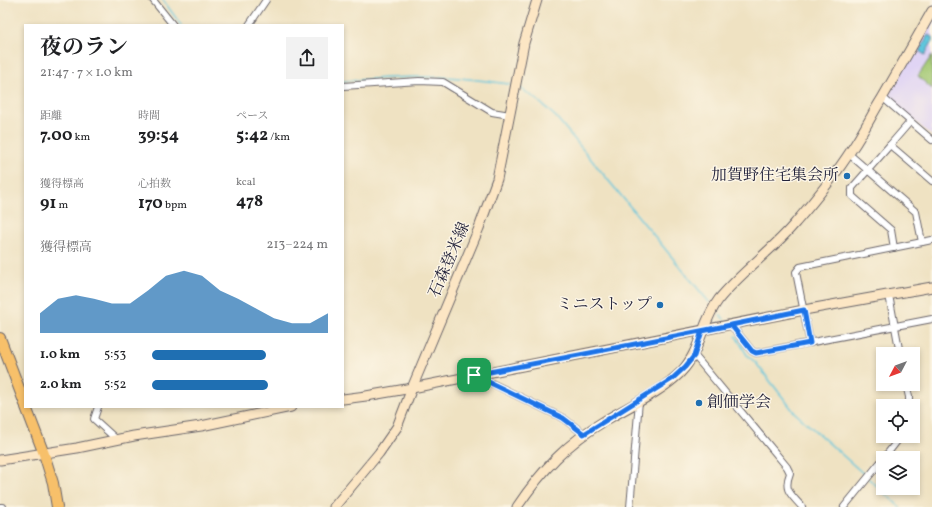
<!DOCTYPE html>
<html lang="ja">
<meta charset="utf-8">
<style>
:root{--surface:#fff;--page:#f2f2f2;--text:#202124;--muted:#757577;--accent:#1f6fb2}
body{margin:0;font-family:Vollkorn,"Noto Serif JP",serif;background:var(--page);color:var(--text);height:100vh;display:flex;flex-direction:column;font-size:15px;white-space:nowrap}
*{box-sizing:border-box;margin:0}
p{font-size:13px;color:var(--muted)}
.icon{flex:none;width:22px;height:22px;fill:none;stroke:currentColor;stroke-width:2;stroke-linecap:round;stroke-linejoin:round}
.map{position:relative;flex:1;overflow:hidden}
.side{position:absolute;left:24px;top:24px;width:320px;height:384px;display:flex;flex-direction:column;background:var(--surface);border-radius:0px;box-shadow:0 2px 6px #0003}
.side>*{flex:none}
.needle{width:26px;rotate:229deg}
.fabs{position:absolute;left:876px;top:347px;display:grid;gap:8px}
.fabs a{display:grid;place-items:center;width:44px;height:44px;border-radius:0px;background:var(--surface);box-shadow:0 2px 6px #0003;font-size:20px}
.pin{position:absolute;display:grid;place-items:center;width:34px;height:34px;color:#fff;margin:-17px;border-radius:8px;box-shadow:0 2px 6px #0006}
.round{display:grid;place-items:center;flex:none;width:42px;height:42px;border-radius:0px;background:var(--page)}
.head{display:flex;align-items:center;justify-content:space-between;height:68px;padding:0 16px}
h1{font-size:22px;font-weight:700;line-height:30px}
.metrics{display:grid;grid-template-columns:repeat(3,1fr);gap:6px;height:68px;padding:4px 16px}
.metrics div{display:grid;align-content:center}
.metrics b{font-size:17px;font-weight:700}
.metrics small{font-size:11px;font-weight:400}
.metrics p{font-size:11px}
.chart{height:112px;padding:8px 16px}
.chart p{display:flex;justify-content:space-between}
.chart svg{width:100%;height:72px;margin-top:4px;fill:var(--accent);opacity:.7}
ul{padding:0 16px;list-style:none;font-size:13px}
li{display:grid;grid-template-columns:64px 48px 1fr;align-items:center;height:30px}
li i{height:10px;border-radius:5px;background:var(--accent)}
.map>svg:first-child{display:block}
.built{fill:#e0d4f4}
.green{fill:#a2c872;stroke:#627556}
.water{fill:#60c6dd;stroke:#41748c}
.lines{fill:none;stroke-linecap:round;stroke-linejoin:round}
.stream{stroke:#60c6dd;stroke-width:1.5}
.street-casing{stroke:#6a656a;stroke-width:8}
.secondary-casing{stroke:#6a656a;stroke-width:11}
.primary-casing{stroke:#6a656a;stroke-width:12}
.street{stroke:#fff;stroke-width:6}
.secondary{stroke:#fce6c4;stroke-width:9}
.primary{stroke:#f7c06b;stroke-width:10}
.route-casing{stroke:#fff;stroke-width:8}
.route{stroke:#1a73e8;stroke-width:5}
.poi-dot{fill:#1f6fb2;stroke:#fcf5e5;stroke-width:1.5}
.labels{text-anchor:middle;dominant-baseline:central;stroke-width:3;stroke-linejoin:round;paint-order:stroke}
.poi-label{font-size:16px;fill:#22223b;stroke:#fcf5e5;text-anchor:end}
.street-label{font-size:16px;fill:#22223b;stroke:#fcf5e5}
</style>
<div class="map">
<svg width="932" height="507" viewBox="0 0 932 507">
<rect width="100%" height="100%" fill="#fcf5e5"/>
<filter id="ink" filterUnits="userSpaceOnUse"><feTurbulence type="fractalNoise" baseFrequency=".025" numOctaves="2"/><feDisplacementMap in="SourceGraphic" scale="8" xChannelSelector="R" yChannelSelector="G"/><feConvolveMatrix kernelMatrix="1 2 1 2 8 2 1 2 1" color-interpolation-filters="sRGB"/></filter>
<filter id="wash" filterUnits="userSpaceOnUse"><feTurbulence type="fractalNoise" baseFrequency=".012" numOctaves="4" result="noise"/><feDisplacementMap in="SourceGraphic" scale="16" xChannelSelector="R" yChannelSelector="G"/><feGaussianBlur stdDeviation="0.9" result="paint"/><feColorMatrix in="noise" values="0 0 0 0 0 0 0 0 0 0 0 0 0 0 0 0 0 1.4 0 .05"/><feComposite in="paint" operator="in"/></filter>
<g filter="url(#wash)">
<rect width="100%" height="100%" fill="#efe2c2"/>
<path class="built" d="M932 15V136L887 98Z"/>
<path class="green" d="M932 55V89L918 76Z"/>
<path class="water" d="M928 35 932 37V42L925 55 919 51Z"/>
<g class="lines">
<g class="stream">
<path d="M163 0 181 25"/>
<path d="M343 81C376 79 409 76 442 77 465 77 487 82 510 84"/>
<path d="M520 88 535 98 556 117 709 302"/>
<path d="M720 315 724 319"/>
<path d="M736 336 747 355 756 363 795 413 866 476"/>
<path d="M869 479 900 507"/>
</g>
</g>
</g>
<g filter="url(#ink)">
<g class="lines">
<g class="street-casing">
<g id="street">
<path d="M153 0 173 25"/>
<path d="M249 25 266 0"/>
<path d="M343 86 419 81 443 82 492 112 510 115"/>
<path d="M882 97 932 140"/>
<path d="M910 122 890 145 932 181"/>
<path d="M890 145 852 188V196L891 230 894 248"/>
<path d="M849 154 916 212 922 242"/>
<path d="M889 295 900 354"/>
<path d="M731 325 752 351 756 353 932 319"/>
<path d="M810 343 796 272 800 267 932 240"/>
<path d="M694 355 787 467 790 473C783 491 791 494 802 507"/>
<path d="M475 375 563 418 584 434"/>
<path d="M906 384 909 397V406"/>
<path d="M98 407 94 419 116 439"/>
<path d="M884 458 901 436"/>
<path d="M0 507H2"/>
<path d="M630 507 639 401"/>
<path d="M844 507 883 459"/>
</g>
</g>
<g class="secondary-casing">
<g id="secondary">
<path d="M343 399 366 396 412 388 804 310 932 287"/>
<path d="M0 460 77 448 134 436 201 426 291 407"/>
<path d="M334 507 379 453 397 427 412 388 479 228 497 179 524 43 537 0"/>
<path d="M517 507C542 470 567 443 606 420 631 405 660 393 681 372 701 351 701 323 719 299 742 271 773 250 796 222 816 199 836 174 852 149 863 133 871 116 881 100 898 71 915 41 932 11"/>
</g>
</g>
<g class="primary-casing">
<g id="primary">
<path d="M0 338 25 404"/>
<path d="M26 407 44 454 53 483 57 507"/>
</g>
</g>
<use href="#street" class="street"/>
<use href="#secondary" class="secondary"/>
<use href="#primary" class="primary"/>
</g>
</g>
<g class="lines" filter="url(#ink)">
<g class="route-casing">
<path id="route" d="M474 375 563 418 584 434 672 379 685 367 694 356 702 331 804 310 810 343 756 353 752 351 731 325C645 342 560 359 474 375"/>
</g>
<use href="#route" class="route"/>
</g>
<g class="poi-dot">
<circle cx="847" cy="176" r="4"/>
<circle cx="660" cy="305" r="4"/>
<circle cx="699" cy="403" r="4"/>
</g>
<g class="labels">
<g class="poi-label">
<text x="839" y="176">加賀野住宅集会所</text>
<text x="652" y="305">ミニストップ</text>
<text x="707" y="403" text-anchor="start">創価学会</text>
</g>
<g class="street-label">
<text transform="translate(450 260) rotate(-67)">石森登米線</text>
</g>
</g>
</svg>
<div class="fabs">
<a><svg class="needle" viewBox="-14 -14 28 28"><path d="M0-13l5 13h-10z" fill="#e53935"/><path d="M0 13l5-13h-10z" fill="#757577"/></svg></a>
<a><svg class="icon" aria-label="locate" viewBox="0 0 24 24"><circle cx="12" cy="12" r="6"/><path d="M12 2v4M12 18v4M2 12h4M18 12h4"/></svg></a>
<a><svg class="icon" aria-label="layers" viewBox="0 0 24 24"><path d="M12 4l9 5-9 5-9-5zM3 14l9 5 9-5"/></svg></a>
</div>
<div class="pin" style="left:474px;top:375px;background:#1e9e55"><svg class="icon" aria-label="arrive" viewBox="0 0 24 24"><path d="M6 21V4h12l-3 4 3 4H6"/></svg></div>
<section class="side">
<div class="head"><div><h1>夜のラン</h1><p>21:47 · 7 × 1.0 km</p></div><a class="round"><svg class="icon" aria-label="share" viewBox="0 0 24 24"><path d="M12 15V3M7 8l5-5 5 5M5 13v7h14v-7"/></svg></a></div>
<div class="metrics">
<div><p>距離</p><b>7.00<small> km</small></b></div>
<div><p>時間</p><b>39:54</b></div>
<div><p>ペース</p><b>5:42<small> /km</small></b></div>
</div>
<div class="metrics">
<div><p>獲得標高</p><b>91<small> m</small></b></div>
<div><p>心拍数</p><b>170<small> bpm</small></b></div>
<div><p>kcal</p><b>478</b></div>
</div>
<div class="chart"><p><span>獲得標高</span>213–224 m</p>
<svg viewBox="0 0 160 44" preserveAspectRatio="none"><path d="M0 44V32L10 23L20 21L30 23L40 26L50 26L60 18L70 9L80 6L90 9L100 18L110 23L120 29L130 35L140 38L150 38L160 32V44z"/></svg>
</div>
<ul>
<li><b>1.0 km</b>5:53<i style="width:65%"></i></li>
<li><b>2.0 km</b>5:52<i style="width:66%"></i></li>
</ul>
</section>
</div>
